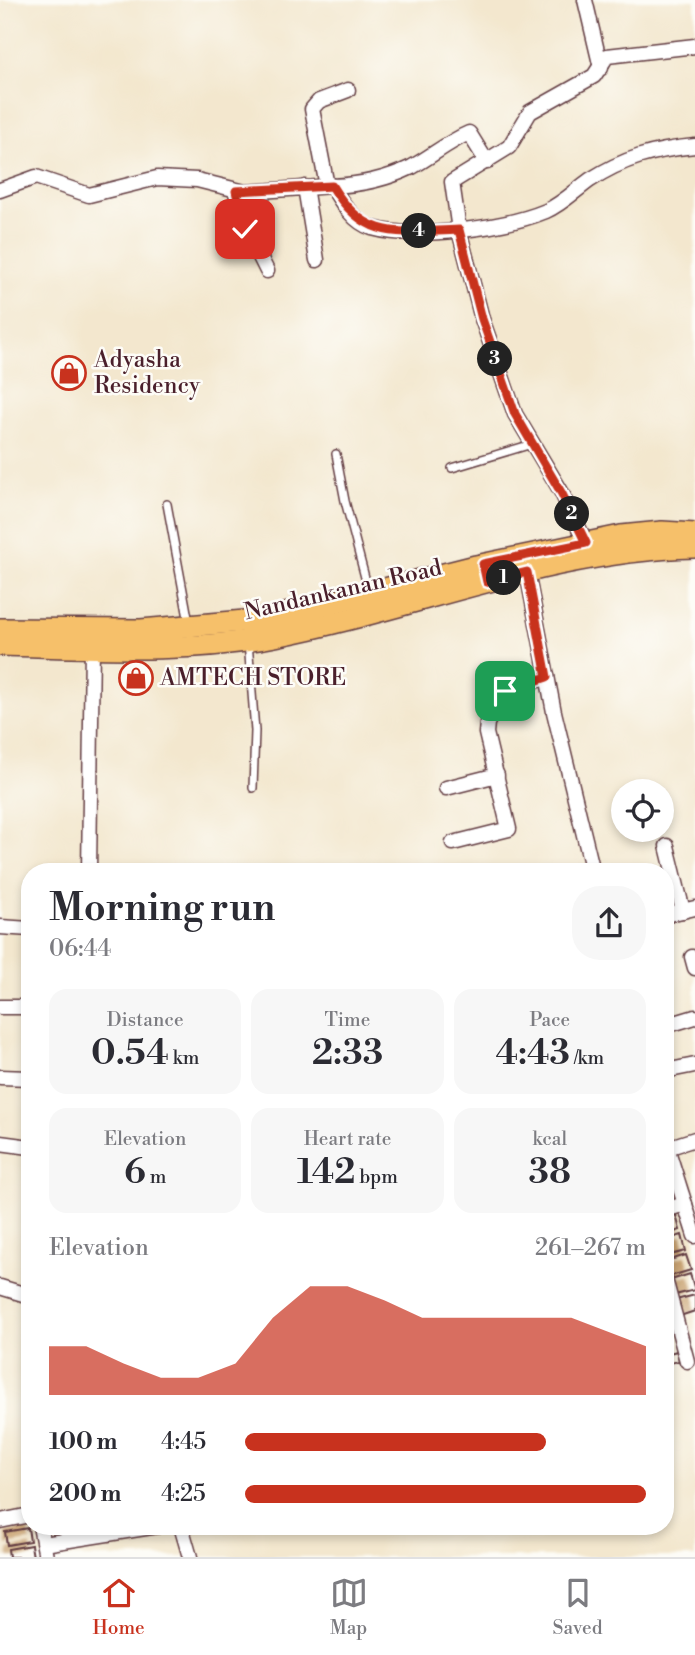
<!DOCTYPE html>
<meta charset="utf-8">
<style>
:root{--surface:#fff;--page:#f7f7f7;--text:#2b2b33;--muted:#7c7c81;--line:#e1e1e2;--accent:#c8321e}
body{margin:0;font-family:"Libre Bodoni",serif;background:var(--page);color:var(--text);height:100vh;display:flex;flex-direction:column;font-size:26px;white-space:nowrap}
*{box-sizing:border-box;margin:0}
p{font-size:23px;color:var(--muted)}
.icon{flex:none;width:38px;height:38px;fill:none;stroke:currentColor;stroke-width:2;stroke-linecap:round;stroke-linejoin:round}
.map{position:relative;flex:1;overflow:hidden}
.details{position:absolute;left:21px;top:863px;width:653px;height:672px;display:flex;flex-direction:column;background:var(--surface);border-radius:28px;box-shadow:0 4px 10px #0003}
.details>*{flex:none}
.buttons{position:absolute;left:611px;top:779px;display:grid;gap:14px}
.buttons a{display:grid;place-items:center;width:63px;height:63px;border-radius:50%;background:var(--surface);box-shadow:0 4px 10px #0003;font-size:35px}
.pin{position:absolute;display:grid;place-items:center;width:60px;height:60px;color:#fff;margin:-30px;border-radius:14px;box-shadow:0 4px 10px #0006}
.km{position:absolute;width:35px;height:35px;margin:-18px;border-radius:50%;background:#222;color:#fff;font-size:19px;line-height:35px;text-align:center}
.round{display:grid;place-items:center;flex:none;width:74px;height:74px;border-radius:28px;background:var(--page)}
.overview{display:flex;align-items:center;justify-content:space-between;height:119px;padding:0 28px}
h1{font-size:38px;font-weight:600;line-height:52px}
.metrics{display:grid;grid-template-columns:repeat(3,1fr);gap:10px;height:119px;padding:7px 28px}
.metrics div{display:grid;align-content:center;border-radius:18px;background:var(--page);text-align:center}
.metrics b{font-size:35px;font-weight:600}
.metrics small{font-size:19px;font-weight:400}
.metrics p{font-size:19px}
.chart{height:196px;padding:14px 28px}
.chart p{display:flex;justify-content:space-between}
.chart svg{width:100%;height:126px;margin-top:7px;fill:var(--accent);opacity:.7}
ul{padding:0 28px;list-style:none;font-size:23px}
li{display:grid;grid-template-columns:112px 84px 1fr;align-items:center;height:52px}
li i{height:18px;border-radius:9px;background:var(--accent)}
.dock{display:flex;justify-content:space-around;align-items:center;height:98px;border-top:2px solid var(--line);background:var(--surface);font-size:19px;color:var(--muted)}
.dock a{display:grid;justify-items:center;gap:4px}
.dock .on{color:var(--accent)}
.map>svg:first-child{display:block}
.building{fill:#c8a170}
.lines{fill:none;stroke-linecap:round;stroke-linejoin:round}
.service-casing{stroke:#633d43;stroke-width:10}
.minor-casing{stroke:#633d43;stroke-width:17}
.primary-casing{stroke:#633d43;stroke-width:24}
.service{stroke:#fff;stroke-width:7}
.minor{stroke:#fff;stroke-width:14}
.primary{stroke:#f6c06b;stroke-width:21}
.route-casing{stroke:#fff;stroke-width:14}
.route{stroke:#c8321e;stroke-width:9}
.labels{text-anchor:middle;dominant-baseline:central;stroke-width:5;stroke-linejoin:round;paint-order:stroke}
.poi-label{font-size:23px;fill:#4a1f2b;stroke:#fdfcf7;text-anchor:start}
.street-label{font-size:23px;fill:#4a1f2b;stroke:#fdfcf7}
</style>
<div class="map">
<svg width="695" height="1557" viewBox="0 0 695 1557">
<rect width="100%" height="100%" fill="#fdfcf7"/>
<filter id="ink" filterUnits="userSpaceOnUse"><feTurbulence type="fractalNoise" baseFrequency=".0143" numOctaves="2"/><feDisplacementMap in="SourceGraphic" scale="14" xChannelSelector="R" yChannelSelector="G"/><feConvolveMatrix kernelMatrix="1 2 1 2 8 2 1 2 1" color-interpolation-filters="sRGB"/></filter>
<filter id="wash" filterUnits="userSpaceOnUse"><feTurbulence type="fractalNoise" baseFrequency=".00686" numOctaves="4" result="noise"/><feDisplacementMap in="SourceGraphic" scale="28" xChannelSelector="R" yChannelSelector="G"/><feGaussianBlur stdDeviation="1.57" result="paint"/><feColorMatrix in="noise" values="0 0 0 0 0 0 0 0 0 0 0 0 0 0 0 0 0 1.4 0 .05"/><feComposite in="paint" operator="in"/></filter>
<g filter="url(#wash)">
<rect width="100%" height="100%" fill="#f3e7ce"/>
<g id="blocks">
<g class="building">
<path d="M676 1215 680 1230 665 1235V1218Z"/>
<path d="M682 1235 686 1251 667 1256 665 1240Z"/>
<path d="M686 1255 691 1270 671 1276 667 1261Z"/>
<path d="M690 1274 695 1290 675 1295 671 1280Z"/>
<path d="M695 1295V1311L680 1316 676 1300Z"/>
<path d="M677 1351 679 1361 665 1364V1354Z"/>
<path d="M47 1526H69L71 1533 49 1538Z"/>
<path d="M28 1528 30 1541 7 1545 5 1532Z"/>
<path d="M31 1545 33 1557H9L8 1549Z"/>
</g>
</g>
</g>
<g filter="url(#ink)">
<use href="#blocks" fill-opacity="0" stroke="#633d43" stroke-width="2"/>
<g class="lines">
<g class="service-casing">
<g id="service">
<path d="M336 454 345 501 368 589"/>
<path d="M452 468 532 444"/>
<path d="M167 504 189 623"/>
<path d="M248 642 255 731 253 788"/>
</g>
</g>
<g class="minor-casing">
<g id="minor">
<path d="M585 0 601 68"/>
<path d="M327 186 312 109 319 101 348 90"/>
<path d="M332 186C360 185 387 179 412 167 432 156 448 142 469 133L487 162"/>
<path d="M305 187 317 260"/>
<path d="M0 190 36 177 89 195 157 178 197 180 245 192 332 186C341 202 354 223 372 228 415 240 505 228 546 211 562 204 576 190 590 180 624 158 654 150 695 146"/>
<path d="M236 191 241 219 267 271"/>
<path d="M586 543 562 493 515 414 482 319 459 230 452 182 509 147 530 112 594 76 607 56 695 46"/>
<path d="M527 572 554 712 593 872"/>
<path d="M446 788 497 775"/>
<path d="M453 843 509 829 486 733 487 723 505 691 547 677"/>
<path d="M667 846 683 911"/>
<path d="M89 872 92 646"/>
<path d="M665 915 695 908"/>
<path d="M0 927 30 929"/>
<path d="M692 957 695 968"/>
<path d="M0 1007H30"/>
<path d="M665 1026 695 1017"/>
<path d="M665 1071 695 1065"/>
<path d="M0 1077 30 1078"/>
<path d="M665 1141 695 1236"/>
<path d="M0 1143 30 1147"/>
<path d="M667 1148 695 1139"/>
<path d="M665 1210 685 1204"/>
<path d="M665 1279 687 1361"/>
<path d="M0 1287 30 1296"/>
<path d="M30 1435V1445"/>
<path d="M0 1521 30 1515"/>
<path d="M40 1526 46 1557"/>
<path d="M181 1526 190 1557"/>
<path d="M44 1544 158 1526"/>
</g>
</g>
<g class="primary-casing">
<g id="primary">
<path d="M0 629 141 630 266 619 476 566 621 536 662 532 695 534"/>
<path d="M0 645C90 647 187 654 275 636 415 609 551 550 695 547"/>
</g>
</g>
<use href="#service" class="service"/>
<use href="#minor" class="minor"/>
<use href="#primary" class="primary"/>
</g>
</g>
<g class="lines" filter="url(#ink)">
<g class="route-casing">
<path id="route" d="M245 229 236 191 332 186C366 243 401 232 459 230L482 319 515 414 562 494 586 543 483 564 487 582 527 572 547 677 505 691"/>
</g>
<use href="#route" class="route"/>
</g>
<defs>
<g id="shop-ring" transform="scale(1.75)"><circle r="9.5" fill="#fdfcf7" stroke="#c8321e" stroke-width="1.5"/><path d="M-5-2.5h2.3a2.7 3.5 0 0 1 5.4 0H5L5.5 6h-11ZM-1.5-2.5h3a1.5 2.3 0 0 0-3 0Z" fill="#c8321e"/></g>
</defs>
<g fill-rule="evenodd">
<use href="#shop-ring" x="69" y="373"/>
<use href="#shop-ring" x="136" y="678"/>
</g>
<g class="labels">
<g class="poi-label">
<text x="94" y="360">Adyasha<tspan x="94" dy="26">Residency</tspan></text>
<text x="160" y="678">AMTECH STORE</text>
</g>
<g class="street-label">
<text transform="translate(343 590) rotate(-13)">Nandankanan Road</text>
</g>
</g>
</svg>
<div class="buttons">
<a><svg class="icon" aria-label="locate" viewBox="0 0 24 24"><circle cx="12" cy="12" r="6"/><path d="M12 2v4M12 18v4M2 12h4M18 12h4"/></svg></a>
</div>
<div class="pin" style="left:505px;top:691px;background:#1e9e55"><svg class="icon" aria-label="arrive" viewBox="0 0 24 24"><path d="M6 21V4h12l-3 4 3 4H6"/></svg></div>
<div class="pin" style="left:245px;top:229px;background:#d93025"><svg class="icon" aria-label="check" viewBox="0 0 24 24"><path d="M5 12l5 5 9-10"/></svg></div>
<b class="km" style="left:504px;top:578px">1</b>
<b class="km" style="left:572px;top:514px">2</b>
<b class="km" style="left:495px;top:359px">3</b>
<b class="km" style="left:419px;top:231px">4</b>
<section class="details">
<div class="overview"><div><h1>Morning run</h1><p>06:44</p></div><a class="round"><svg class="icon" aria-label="share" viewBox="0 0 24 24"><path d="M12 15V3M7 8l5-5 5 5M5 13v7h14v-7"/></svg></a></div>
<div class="metrics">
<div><p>Distance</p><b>0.54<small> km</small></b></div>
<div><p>Time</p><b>2:33</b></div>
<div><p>Pace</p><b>4:43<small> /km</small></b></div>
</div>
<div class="metrics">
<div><p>Elevation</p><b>6<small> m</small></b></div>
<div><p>Heart rate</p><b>142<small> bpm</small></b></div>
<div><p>kcal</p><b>38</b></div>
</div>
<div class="chart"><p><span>Elevation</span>261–267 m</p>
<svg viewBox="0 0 160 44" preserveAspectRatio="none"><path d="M0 44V27L10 27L20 33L30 38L40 38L50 33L60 17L70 6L80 6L90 11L100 17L110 17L120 17L130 17L140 17L150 22L160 27V44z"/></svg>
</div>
<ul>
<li><b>100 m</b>4:45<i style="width:75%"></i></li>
<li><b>200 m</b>4:25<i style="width:100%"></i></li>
</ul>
</section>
</div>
<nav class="dock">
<a class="on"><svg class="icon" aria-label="home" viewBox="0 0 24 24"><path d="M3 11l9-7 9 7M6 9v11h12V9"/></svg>Home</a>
<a><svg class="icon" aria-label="map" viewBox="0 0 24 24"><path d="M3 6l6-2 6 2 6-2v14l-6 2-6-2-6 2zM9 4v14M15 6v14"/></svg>Map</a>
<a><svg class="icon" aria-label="saved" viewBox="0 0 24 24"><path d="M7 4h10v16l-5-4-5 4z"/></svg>Saved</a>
</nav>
